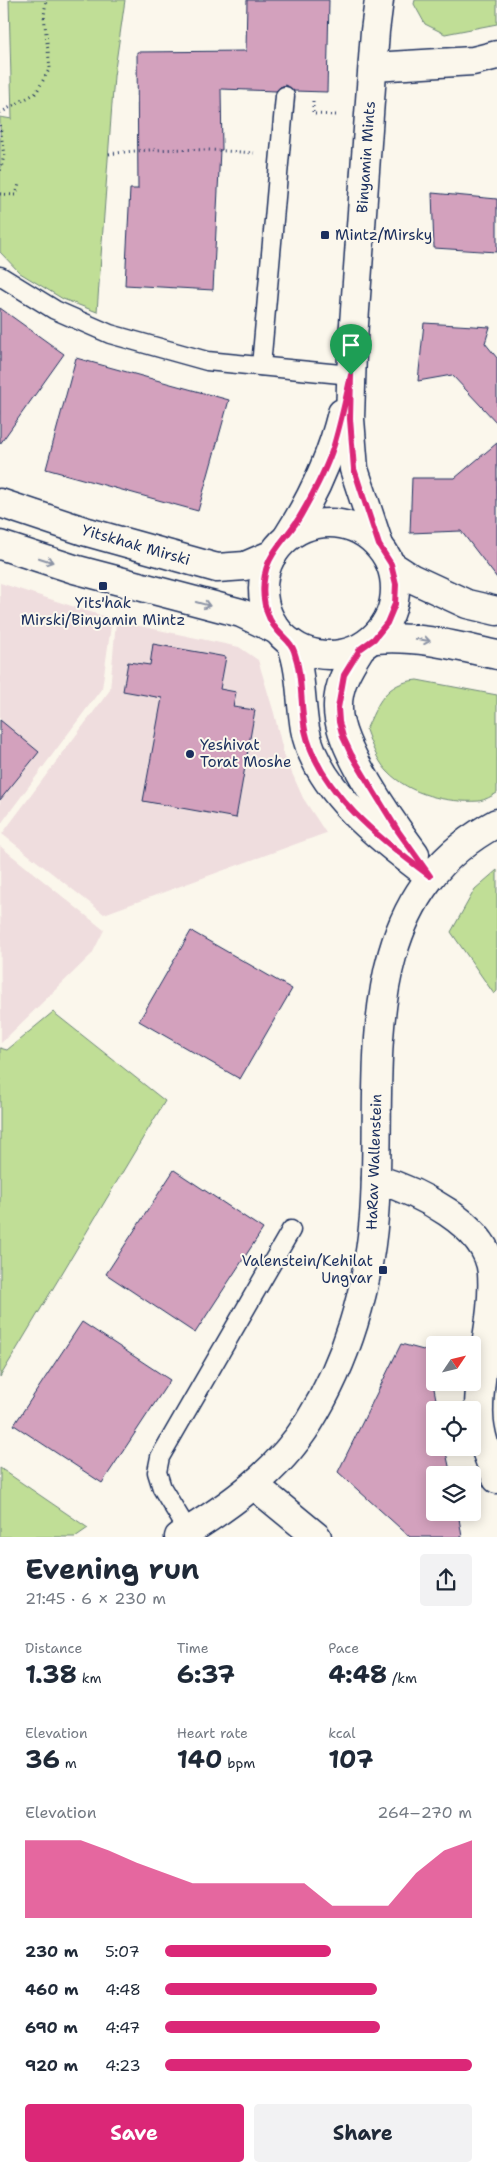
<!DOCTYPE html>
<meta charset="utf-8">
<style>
:root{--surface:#fff;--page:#f2f2f3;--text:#1f2937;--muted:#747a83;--accent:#db2777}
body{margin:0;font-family:"Shantell Sans",sans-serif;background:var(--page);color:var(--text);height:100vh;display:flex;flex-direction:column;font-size:19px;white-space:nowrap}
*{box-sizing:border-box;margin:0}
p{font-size:16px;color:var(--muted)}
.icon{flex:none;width:28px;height:28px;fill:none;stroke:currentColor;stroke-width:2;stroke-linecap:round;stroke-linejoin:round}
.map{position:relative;height:1537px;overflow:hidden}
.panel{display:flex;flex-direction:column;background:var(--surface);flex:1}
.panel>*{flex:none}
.needle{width:32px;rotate:55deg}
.controls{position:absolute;left:426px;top:1336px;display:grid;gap:10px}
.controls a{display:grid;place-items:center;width:55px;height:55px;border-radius:5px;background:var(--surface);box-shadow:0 2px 12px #0003;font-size:25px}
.pin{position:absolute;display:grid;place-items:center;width:42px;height:42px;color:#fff;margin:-51px -21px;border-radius:50% 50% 50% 0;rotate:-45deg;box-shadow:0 0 5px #0007}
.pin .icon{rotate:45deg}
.round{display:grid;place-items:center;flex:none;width:52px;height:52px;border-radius:5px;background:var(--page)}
.summary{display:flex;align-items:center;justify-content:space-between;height:85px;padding:0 25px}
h1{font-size:28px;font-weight:700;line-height:38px}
.stats{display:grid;grid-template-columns:repeat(3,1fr);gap:8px;height:85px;padding:5px 25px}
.stats div{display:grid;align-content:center}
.stats b{font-size:25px;font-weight:700}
.stats small{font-size:14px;font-weight:400}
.stats p{font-size:14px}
.chart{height:140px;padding:10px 25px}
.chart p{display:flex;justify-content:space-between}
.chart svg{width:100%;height:90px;margin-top:5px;fill:var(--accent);opacity:.7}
.button{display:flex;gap:10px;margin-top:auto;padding:10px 25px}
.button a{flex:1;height:58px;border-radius:5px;background:var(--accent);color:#fff;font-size:20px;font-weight:700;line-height:58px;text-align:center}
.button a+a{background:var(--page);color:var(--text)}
ul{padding:0 25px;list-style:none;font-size:16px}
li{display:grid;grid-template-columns:80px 60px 1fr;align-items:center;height:38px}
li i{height:12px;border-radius:6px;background:var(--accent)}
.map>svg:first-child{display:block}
.built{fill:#efddde}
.green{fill:#c0de96;stroke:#6e867a}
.building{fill:#d3a1bd;stroke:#1b2f5e}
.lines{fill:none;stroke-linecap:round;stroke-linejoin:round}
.lane-casing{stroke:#1b2f5e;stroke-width:21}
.street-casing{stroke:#1b2f5e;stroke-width:31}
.secondary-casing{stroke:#1b2f5e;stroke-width:31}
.path{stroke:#1b2f5e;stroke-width:3;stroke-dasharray:1 4;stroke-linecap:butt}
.lane{stroke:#fbf7ec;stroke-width:18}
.street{stroke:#fbf7ec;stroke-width:28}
.secondary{stroke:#fbf7ec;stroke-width:28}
.oneway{stroke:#8b93a5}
.route-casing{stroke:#fff;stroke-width:10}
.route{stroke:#db2777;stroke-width:6}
.poi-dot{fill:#1b2f5e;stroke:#fbf7ec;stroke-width:2}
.labels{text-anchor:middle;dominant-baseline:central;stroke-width:4;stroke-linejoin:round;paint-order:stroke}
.street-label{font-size:15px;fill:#1b2f5e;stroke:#fbf7ec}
.poi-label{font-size:15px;fill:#1b2f5e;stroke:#fbf7ec;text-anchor:start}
</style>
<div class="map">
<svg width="497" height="1537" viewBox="0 0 497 1537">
<rect width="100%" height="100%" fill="#fbf7ec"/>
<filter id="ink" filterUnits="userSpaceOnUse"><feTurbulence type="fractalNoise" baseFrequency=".02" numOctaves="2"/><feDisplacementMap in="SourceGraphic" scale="10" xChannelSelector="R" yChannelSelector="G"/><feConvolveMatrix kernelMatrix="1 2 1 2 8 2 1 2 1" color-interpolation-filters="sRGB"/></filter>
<g filter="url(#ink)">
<g class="built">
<path d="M0 583 112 619 102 688 0 825Z"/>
<path d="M116 621 239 647 258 660 274 713 284 755 303 798 326 833 104 914 2 834 110 690Z"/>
<path d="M0 846 104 930 92 954 1 1043Z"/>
</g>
<g class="green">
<path d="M9 0H125L114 76 97 312 63 299 20 273 0 252V117L12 119Z"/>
<path d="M415 0H497V24L445 34 425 24 414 4Z"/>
<path d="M417 680 497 695V793C492 796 485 800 479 801 447 803 410 795 387 771 377 760 371 744 366 730 378 703 385 683 417 680Z"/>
<path d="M497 870V991L494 994 451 932 475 889Z"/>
<path d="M53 1012 165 1101 0 1377V1048L7 1050Z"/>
<path d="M0 1468 88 1528 75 1537H0Z"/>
</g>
<g class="building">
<path d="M247 0H329L327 92 294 91 285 85 280 87 276 91 221 89 222 150H220L213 290 125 285 130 189H138L137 52 246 51Z"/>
<path d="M432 193 497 199V252L434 248Z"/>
<path d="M0 308 64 354 0 444Z"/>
<path d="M424 323 490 327 485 343 497 358V423L452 375 418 381Z"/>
<path d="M76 358 229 400 198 511 46 469Z"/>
<path d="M497 443V578L461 531 410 533 412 478H455Z"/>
<path d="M153 644 226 657 220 689 236 692 233 707 255 710 236 818 143 801 162 698 123 691 128 662 150 665Z"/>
<path d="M0 720 39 752 0 800Z"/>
<path d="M191 931 292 989 240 1079 139 1021Z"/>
<path d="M174 1170 263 1229 195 1333 106 1274Z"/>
<path d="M82 1322 170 1380 102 1483 14 1425Z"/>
<path d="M401 1344 427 1351 438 1410H435V1448H445L451 1475H435V1512H458L462 1537H410L338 1472Z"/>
</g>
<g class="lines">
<g class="lane-casing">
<g id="lane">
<path d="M0 276 55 310 110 334 207 361 351 375"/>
<path d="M261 366 285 96"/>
<path d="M188 1531 162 1488 157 1472 160 1457 291 1230"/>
</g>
</g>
<g class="street-casing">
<g id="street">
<path d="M373 67 473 61 497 55"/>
<path d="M291 643C302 671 300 700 305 729 316 790 383 841 430 876"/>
<path d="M360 649C348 668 337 686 338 709 338 747 392 823 415 854"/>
<path d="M376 1179C416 1191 488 1224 492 1273 495 1318 479 1364 479 1409 478 1433 488 1457 497 1479"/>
<path d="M254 1485 317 1537"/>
<path d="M179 1537C228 1507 278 1472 309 1422 347 1361 368 1289 374 1217 385 1077 347 902 497 823"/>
</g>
</g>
<g class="secondary-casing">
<g id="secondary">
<path d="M379 0 375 31 352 352 350 419 354 469 379 545"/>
<path d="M0 503 84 531 217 568 245 566 273 554"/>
<circle cx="329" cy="589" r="66"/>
<path d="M288 536C313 497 331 458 342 413"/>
<path d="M0 545 74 569 241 613 277 630"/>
<path d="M391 565 411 578 467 604 497 611"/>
<path d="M375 639C416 635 457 646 497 655"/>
</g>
</g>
<g class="path">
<path d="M313 101V114L338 115"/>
<path d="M0 113 36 93 50 68 44 16 46 0"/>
<path d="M0 125 4 156 0 172"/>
<path d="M109 154C156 147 206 149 254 153"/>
<path d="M0 194 16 195 19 184"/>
</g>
<use href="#lane" class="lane"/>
<use href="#street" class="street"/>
<use href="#secondary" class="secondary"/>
</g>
<defs><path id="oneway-shaft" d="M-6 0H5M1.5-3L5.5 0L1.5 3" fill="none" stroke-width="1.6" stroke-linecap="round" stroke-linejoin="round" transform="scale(1.25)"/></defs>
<g class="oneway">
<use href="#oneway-shaft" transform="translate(46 560) rotate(18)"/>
<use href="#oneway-shaft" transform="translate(203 604) rotate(15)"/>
<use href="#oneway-shaft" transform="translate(423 640) rotate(10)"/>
</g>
</g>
<g class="lines" filter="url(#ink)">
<g class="route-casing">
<path id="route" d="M351 375 350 419 354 469 379 545 391 564 396 584 395 604 387 623 374 639 360 649 344 675 338 708 339 722 343 737 351 754 374 792 398 831 430 876C382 841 318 791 305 730 300 704 303 677 294 651 291 642 284 638 278 631 264 616 261 593 265 574 269 551 291 534 302 513 314 492 327 468 334 445 341 422 346 398 351 375Z"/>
</g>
<use href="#route" class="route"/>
</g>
<g class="poi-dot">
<rect x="320" y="230" width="10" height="10" rx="2.5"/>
<rect x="98" y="581" width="10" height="10" rx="2.5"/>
<circle cx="190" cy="754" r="5"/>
<rect x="378" y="1265" width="10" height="10" rx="2.5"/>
</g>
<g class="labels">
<g class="street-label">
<text transform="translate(366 157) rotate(-86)">Binyamin Mints</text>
<text transform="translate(136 545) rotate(16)">Yitskhak Mirski</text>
<text transform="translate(374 1162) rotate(-88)">HaRav Wallenstein</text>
</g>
<g class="poi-label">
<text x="335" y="235">Mintz/Mirsky</text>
<text x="103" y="603" text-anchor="middle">Yits'hak<tspan x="103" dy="17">Mirski/Binyamin Mintz</tspan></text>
<text x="200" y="745">Yeshivat<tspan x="200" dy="17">Torat Moshe</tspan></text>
<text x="373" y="1261" text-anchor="end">Valenstein/Kehilat<tspan x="373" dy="17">Ungvar</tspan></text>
</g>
</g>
</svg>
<div class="controls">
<a><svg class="needle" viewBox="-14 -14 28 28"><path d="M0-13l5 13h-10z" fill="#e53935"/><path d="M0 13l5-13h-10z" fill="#747a83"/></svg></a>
<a><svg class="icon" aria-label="locate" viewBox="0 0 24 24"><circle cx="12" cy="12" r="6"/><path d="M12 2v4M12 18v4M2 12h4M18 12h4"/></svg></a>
<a><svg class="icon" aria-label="layers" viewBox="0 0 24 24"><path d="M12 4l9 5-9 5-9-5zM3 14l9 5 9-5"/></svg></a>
</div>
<div class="pin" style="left:351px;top:375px;background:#1e9e55"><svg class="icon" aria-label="arrive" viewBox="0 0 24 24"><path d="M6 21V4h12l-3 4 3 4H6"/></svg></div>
</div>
<section class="panel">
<div class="summary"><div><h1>Evening run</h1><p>21:45 · 6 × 230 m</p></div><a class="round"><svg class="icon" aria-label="share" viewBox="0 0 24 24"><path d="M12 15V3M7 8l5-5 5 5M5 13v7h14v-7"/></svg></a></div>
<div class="stats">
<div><p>Distance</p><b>1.38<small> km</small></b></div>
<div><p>Time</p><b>6:37</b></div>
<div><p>Pace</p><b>4:48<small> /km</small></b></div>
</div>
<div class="stats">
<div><p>Elevation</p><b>36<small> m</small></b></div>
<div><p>Heart rate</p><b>140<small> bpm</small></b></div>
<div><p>kcal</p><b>107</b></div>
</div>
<div class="chart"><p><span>Elevation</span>264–270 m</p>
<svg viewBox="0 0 160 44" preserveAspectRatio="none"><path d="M0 44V6L10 6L20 6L30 11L40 17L50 22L60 27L70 27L80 27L90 27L100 27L110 38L120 38L130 38L140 22L150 11L160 6V44z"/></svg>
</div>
<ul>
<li><b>230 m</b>5:07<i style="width:54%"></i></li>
<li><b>460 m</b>4:48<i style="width:69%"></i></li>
<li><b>690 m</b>4:47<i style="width:70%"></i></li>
<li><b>920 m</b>4:23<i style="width:100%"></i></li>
</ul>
<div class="button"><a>Save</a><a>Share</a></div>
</section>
